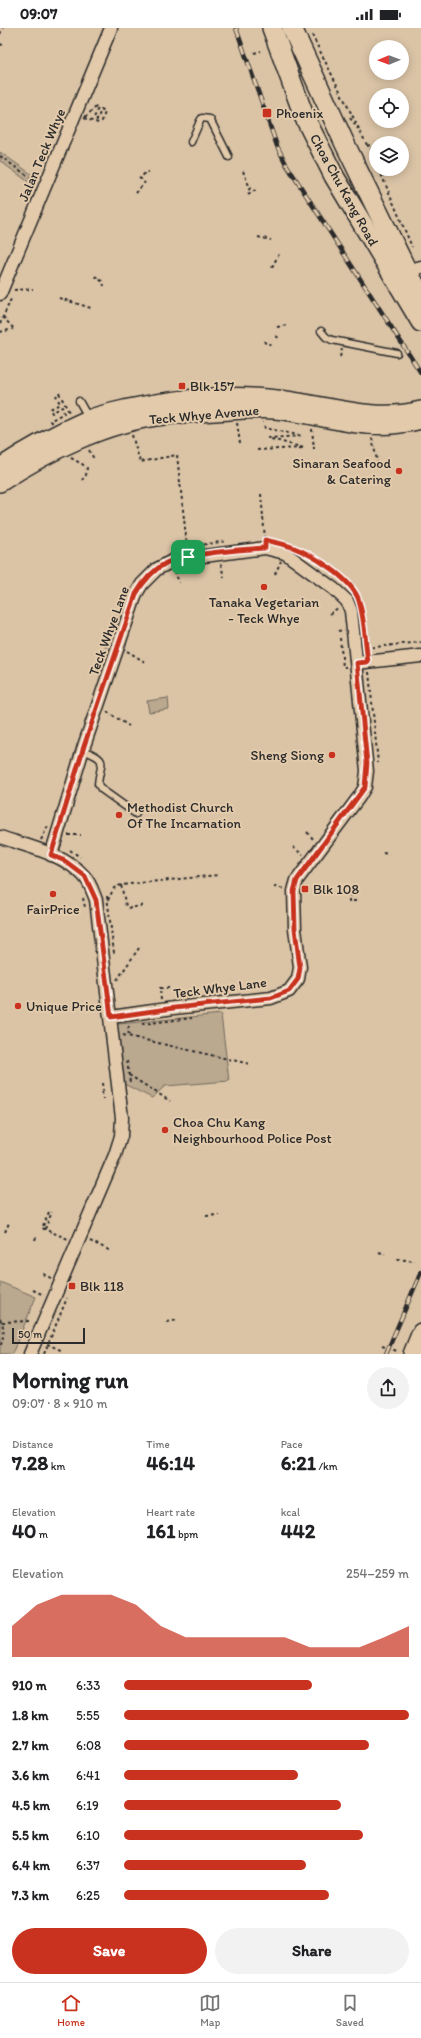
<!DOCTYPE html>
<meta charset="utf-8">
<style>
:root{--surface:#fff;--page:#f2f2f2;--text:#202124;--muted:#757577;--line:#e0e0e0;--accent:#c8321e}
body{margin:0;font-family:Itim,sans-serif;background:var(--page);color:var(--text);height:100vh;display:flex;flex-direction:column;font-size:15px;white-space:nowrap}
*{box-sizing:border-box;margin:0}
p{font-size:13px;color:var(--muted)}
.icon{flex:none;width:22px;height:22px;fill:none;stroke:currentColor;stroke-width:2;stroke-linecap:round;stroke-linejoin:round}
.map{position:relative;height:1326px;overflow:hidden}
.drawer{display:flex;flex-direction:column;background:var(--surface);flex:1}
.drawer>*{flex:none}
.needle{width:26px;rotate:269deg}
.buttons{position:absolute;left:369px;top:12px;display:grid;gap:8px}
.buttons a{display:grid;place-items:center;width:40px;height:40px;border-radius:50%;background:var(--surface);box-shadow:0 2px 10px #0003;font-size:20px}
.scale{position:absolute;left:12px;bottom:10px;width:73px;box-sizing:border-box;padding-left:4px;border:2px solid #2b2b2b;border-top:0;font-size:11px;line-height:14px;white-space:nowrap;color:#2b2b2b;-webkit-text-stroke:3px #e2caab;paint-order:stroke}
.pin{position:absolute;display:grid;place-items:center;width:34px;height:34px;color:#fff;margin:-17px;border-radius:8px;box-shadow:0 2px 6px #0006}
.round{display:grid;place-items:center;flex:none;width:42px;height:42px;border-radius:21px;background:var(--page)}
.overview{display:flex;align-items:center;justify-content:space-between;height:68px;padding:0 12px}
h1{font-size:22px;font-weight:700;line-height:30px}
.metrics{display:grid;grid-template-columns:repeat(3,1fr);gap:6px;height:68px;padding:4px 12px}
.metrics div{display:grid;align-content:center}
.metrics b{font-size:20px;font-weight:700}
.metrics small{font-size:11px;font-weight:400}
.metrics p{font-size:11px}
.chart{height:112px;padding:8px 12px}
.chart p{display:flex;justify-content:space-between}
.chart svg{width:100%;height:72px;margin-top:4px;fill:var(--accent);opacity:.7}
.button{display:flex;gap:8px;margin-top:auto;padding:8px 12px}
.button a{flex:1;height:46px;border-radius:24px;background:var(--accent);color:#fff;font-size:16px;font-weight:700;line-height:46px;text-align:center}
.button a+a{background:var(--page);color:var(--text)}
ul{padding:0 12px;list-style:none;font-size:13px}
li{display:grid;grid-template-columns:64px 48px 1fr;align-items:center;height:30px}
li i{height:10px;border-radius:5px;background:var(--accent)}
.status{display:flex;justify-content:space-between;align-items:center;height:28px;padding:0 20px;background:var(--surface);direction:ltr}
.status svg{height:11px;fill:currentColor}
.dock{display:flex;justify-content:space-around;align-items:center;height:56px;border-top:1px solid var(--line);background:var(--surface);font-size:11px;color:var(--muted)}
.dock a{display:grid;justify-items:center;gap:2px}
.dock .current{color:var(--accent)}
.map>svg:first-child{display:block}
.green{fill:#baa88f;stroke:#726a5d}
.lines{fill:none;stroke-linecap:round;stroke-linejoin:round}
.lane-casing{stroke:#2b2b2b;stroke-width:9}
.street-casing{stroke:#2b2b2b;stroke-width:15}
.secondary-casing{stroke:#2b2b2b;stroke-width:20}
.primary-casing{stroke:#2b2b2b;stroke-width:22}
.path{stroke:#2b2b2b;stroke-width:2;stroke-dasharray:3 3;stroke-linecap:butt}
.lane{stroke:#e2caab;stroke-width:6}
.street{stroke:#e2caab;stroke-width:12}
.secondary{stroke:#e2caab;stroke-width:17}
.primary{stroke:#e2caab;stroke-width:19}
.rail-casing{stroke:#2b2b2b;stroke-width:4.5}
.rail{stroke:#e2caab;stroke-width:3;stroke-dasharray:9;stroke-linecap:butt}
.route-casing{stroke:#fff;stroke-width:8}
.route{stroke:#c8321e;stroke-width:5}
.poi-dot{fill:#c8321e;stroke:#e2caab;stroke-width:1.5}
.labels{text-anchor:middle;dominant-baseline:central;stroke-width:4;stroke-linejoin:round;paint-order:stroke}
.poi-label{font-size:14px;fill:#2b2b2b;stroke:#e2caab;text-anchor:start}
.street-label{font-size:14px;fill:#2b2b2b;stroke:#e2caab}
</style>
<div class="status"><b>09:07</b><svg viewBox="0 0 49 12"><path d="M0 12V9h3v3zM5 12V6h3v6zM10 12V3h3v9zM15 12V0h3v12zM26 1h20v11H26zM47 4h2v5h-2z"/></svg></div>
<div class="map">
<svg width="421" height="1326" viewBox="0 0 421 1326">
<rect width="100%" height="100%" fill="#dbc4a6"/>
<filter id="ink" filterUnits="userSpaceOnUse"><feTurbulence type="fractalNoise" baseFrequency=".025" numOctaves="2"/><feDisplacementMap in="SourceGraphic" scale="8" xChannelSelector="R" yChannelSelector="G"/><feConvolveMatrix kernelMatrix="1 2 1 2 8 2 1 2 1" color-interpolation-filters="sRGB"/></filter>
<g filter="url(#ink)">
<g class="green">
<path d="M0 124 37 150 34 158 0 133Z"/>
<path d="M168 670 169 681 149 684 147 673Z"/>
<path d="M221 986 229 1053 165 1058 152 1070 114 1051 109 997Z"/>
<path d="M0 1254 36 1269 12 1326H0Z"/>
</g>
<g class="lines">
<g class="lane-casing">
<g id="lane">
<path d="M191 114 200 93 202 90 210 91 229 129"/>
<path d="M321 303 326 309 332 312 397 325"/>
<path d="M79 373 88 389"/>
<path d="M83 722C110 733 100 733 98 756L101 761 136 786"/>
</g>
</g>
<g class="street-casing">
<g id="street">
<path d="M407 243 421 239"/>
<path d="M0 266 111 0"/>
<path d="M357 635 421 628"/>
<path d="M0 809C27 818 64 826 84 848 90 854 93 864 96 872L122 1090 121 1108 115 1127 30 1326"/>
<path d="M51 827 84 718 136 566 142 556 157 541 174 532 265 520 285 525 334 561 347 573 351 583 367 743 365 759 359 769 297 852 294 863 295 901 300 939 298 951 289 963 271 970 174 980 111 989"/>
</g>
</g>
<g class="secondary-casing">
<g id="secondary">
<path d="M0 439C27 421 58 404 88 391 101 386 116 383 129 380 180 369 234 365 286 372 330 378 377 394 421 382"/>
<path d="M0 455C47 424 107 394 164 388 181 386 198 385 215 384 235 383 255 380 275 382 329 387 364 407 421 392"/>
<path d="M412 1326 421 1304"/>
</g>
</g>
<g class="primary-casing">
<g id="primary">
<path d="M272 0 304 88 334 148 421 294"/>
<path d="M292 0 345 116 407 243 421 267"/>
</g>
</g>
<g class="path">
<path d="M0 6 3 0"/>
<path d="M312 7 368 119"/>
<path d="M0 16 5 18"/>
<path d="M254 25 261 23"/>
<path d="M85 89 96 79 98 80 94 90 97 92 101 82 105 84 101 96"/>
<path d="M84 90 101 96"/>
<path d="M350 90 358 101"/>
<path d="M367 118 370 117 376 133"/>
<path d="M0 128 35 153"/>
<path d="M379 141 412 219"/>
<path d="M243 143 250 160 247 165"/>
<path d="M139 150 141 151 145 144H148"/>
<path d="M136 165 145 154"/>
<path d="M248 167 257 161"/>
<path d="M258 209 271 212"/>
<path d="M272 239 279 226"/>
<path d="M95 248 103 254 104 258"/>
<path d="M14 262 33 261"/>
<path d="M59 270 91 280"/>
<path d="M3 289 15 302"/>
<path d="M0 296 11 271"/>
<path d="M277 299 287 297"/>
<path d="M0 304 13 301"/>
<path d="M276 308 280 311"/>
<path d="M264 313 266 316H273"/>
<path d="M340 329 342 321"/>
<path d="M59 365 70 386"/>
<path d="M52 395 50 393 64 385 62 379 52 385 50 381 60 376 56 367"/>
<path d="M237 395 240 415"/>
<path d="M312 401 314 421"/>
<path d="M132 407 140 434 177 427 187 518"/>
<path d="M372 410 378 437"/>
<path d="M89 422 94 431"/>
<path d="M257 422 304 420 268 410 302 408 265 400 263 394"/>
<path d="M71 430 82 436 87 440 86 447 82 452"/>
<path d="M261 466 265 511"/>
<path d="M180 520 227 513"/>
<path d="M306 526 342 549 355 565"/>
<path d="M221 536 224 550"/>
<path d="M175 543 179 555"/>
<path d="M275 546 281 533"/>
<path d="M330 586 339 579"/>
<path d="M338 603 344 602"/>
<path d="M340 610 343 639H346"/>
<path d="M366 620 421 614"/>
<path d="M127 623 145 634"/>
<path d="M98 642 116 587"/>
<path d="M369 644 378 735"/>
<path d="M107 684 129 698"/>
<path d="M307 804 314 812"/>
<path d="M68 807H81"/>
<path d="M41 812 48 798"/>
<path d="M293 819 303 827"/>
<path d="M70 822 80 829"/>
<path d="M383 825 389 826"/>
<path d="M121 857 126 878 130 880 145 877"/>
<path d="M274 859 285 861"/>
<path d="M107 868 114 925"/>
<path d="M83 870 85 879"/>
<path d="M108 872 114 860 121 857 218 847"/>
<path d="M356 873H349V869L357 859"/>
<path d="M117 952 139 920"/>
<path d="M161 972 160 960H169"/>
<path d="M142 996 192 990"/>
<path d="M129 998 128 1002 129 1007"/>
<path d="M123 1007 250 1036"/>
<path d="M127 1033 130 1054"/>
<path d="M129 1047 170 1073"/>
<path d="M102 1055 103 1063"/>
<path d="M102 1064 103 1071"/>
<path d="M49 1184 42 1200 68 1211"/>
<path d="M206 1188 219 1187"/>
<path d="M45 1201 52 1184"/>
<path d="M5 1204 9 1195"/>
<path d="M35 1212 37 1207"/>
<path d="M90 1213 111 1223"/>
<path d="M379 1224 385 1226"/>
<path d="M397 1231 415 1233"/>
<path d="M43 1246 51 1250"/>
<path d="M33 1262 44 1267"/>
<path d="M0 1291C6 1301 3 1310 0 1320"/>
<path d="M2 1294 32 1293"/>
<path d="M167 1294 178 1292"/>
<path d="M47 1316 63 1323"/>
<path d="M382 1318 397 1323"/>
<path d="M44 1326 67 1270"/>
</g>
<use href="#lane" class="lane"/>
<use href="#street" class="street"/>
<use href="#secondary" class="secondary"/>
<use href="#primary" class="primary"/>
<g class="rail-casing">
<g id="rail">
<path d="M236 0 277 118 286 136 421 345"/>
<path d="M386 1326 421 1244"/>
</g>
</g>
<use href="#rail" class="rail"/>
</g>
</g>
<g class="lines" filter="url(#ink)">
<g class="route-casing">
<path id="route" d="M265 512C274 514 283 516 292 519 313 527 349 549 358 570 365 590 365 613 368 634L357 635 367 735 365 759 297 852 294 863 295 901 300 940 298 951 289 963 271 970 174 980 111 989 96 872 85 848 65 833 51 827 84 718 136 566C143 554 153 542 166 535 185 526 242 521 265 520Z"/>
</g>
<use href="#route" class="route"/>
</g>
<g class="poi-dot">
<rect x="262" y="80" width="10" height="10" rx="2"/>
<rect x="178" y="354" width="8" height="8" rx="2"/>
<circle cx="399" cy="443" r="4"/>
<circle cx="264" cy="559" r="4"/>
<circle cx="332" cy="727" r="4"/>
<circle cx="119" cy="787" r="4"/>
<rect x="301" y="857" width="8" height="8" rx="2"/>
<circle cx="53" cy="866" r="4"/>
<circle cx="18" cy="978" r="4"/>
<circle cx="165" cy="1102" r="4"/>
<rect x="68" y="1254" width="8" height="8" rx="2"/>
</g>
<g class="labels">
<g class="poi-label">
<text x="276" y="85">Phoenix</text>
<text x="190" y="358">Blk 157</text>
<text x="391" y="435" text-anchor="end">Sinaran Seafood<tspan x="391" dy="16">&amp; Catering</tspan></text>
<text x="264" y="574" text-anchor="middle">Tanaka Vegetarian<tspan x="264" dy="16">- Teck Whye</tspan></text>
<text x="324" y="727" text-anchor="end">Sheng Siong</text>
<text x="127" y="779">Methodist Church<tspan x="127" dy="16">Of The Incarnation</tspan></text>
<text x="313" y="861">Blk 108</text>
<text x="53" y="881" text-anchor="middle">FairPrice</text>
<text x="26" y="978">Unique Price</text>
<text x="173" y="1094">Choa Chu Kang<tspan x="173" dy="16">Neighbourhood Police Post</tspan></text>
<text x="80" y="1258">Blk 118</text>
</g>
<g class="street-label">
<text transform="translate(42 127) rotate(-67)">Jalan Teck Whye</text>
<text transform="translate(344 162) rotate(61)">Choa Chu Kang Road</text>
<text transform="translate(204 387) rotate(-5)">Teck Whye Avenue</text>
<text transform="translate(109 603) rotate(-70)">Teck Whye Lane</text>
<text transform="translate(220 960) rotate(-7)">Teck Whye Lane</text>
</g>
</g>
</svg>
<div class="buttons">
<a><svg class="needle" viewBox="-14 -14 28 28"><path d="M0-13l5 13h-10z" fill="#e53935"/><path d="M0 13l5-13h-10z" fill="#757577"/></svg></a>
<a><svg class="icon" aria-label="locate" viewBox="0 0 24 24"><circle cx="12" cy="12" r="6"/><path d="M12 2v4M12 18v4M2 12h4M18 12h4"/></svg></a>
<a><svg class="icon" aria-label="layers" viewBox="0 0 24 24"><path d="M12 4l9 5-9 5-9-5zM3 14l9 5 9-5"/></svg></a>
</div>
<div class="scale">50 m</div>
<div class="pin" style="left:188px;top:529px;background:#1e9e55"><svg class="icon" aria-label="arrive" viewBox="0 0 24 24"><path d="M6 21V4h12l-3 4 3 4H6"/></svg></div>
</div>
<section class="drawer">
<div class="overview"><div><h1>Morning run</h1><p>09:07 · 8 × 910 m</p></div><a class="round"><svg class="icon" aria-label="share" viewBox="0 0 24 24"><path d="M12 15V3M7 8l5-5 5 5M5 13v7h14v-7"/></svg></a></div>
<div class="metrics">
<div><p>Distance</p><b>7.28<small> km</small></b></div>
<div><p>Time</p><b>46:14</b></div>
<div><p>Pace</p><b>6:21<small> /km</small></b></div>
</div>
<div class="metrics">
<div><p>Elevation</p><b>40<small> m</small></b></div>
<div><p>Heart rate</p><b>161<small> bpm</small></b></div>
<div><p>kcal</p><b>442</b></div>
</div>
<div class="chart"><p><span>Elevation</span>254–259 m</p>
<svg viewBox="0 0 160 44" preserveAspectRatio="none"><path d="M0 44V25L10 12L20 6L30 6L40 6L50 12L60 25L70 32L80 32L90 32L100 32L110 32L120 38L130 38L140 38L150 32L160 25V44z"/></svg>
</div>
<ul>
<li><b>910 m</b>6:33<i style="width:66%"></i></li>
<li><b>1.8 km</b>5:55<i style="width:100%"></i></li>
<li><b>2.7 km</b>6:08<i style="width:86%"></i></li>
<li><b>3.6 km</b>6:41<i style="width:61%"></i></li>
<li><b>4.5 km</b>6:19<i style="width:76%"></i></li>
<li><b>5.5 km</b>6:10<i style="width:84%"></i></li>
<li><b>6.4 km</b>6:37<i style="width:64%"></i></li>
<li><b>7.3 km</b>6:25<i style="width:72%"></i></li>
</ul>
<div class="button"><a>Save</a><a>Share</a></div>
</section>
<nav class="dock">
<a class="current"><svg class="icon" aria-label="home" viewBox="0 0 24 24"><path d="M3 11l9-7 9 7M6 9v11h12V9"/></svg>Home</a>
<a><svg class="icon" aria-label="map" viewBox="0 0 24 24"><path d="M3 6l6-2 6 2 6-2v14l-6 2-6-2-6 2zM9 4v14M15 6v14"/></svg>Map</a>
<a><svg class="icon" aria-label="saved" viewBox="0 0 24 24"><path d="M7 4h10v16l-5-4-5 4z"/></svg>Saved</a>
</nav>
